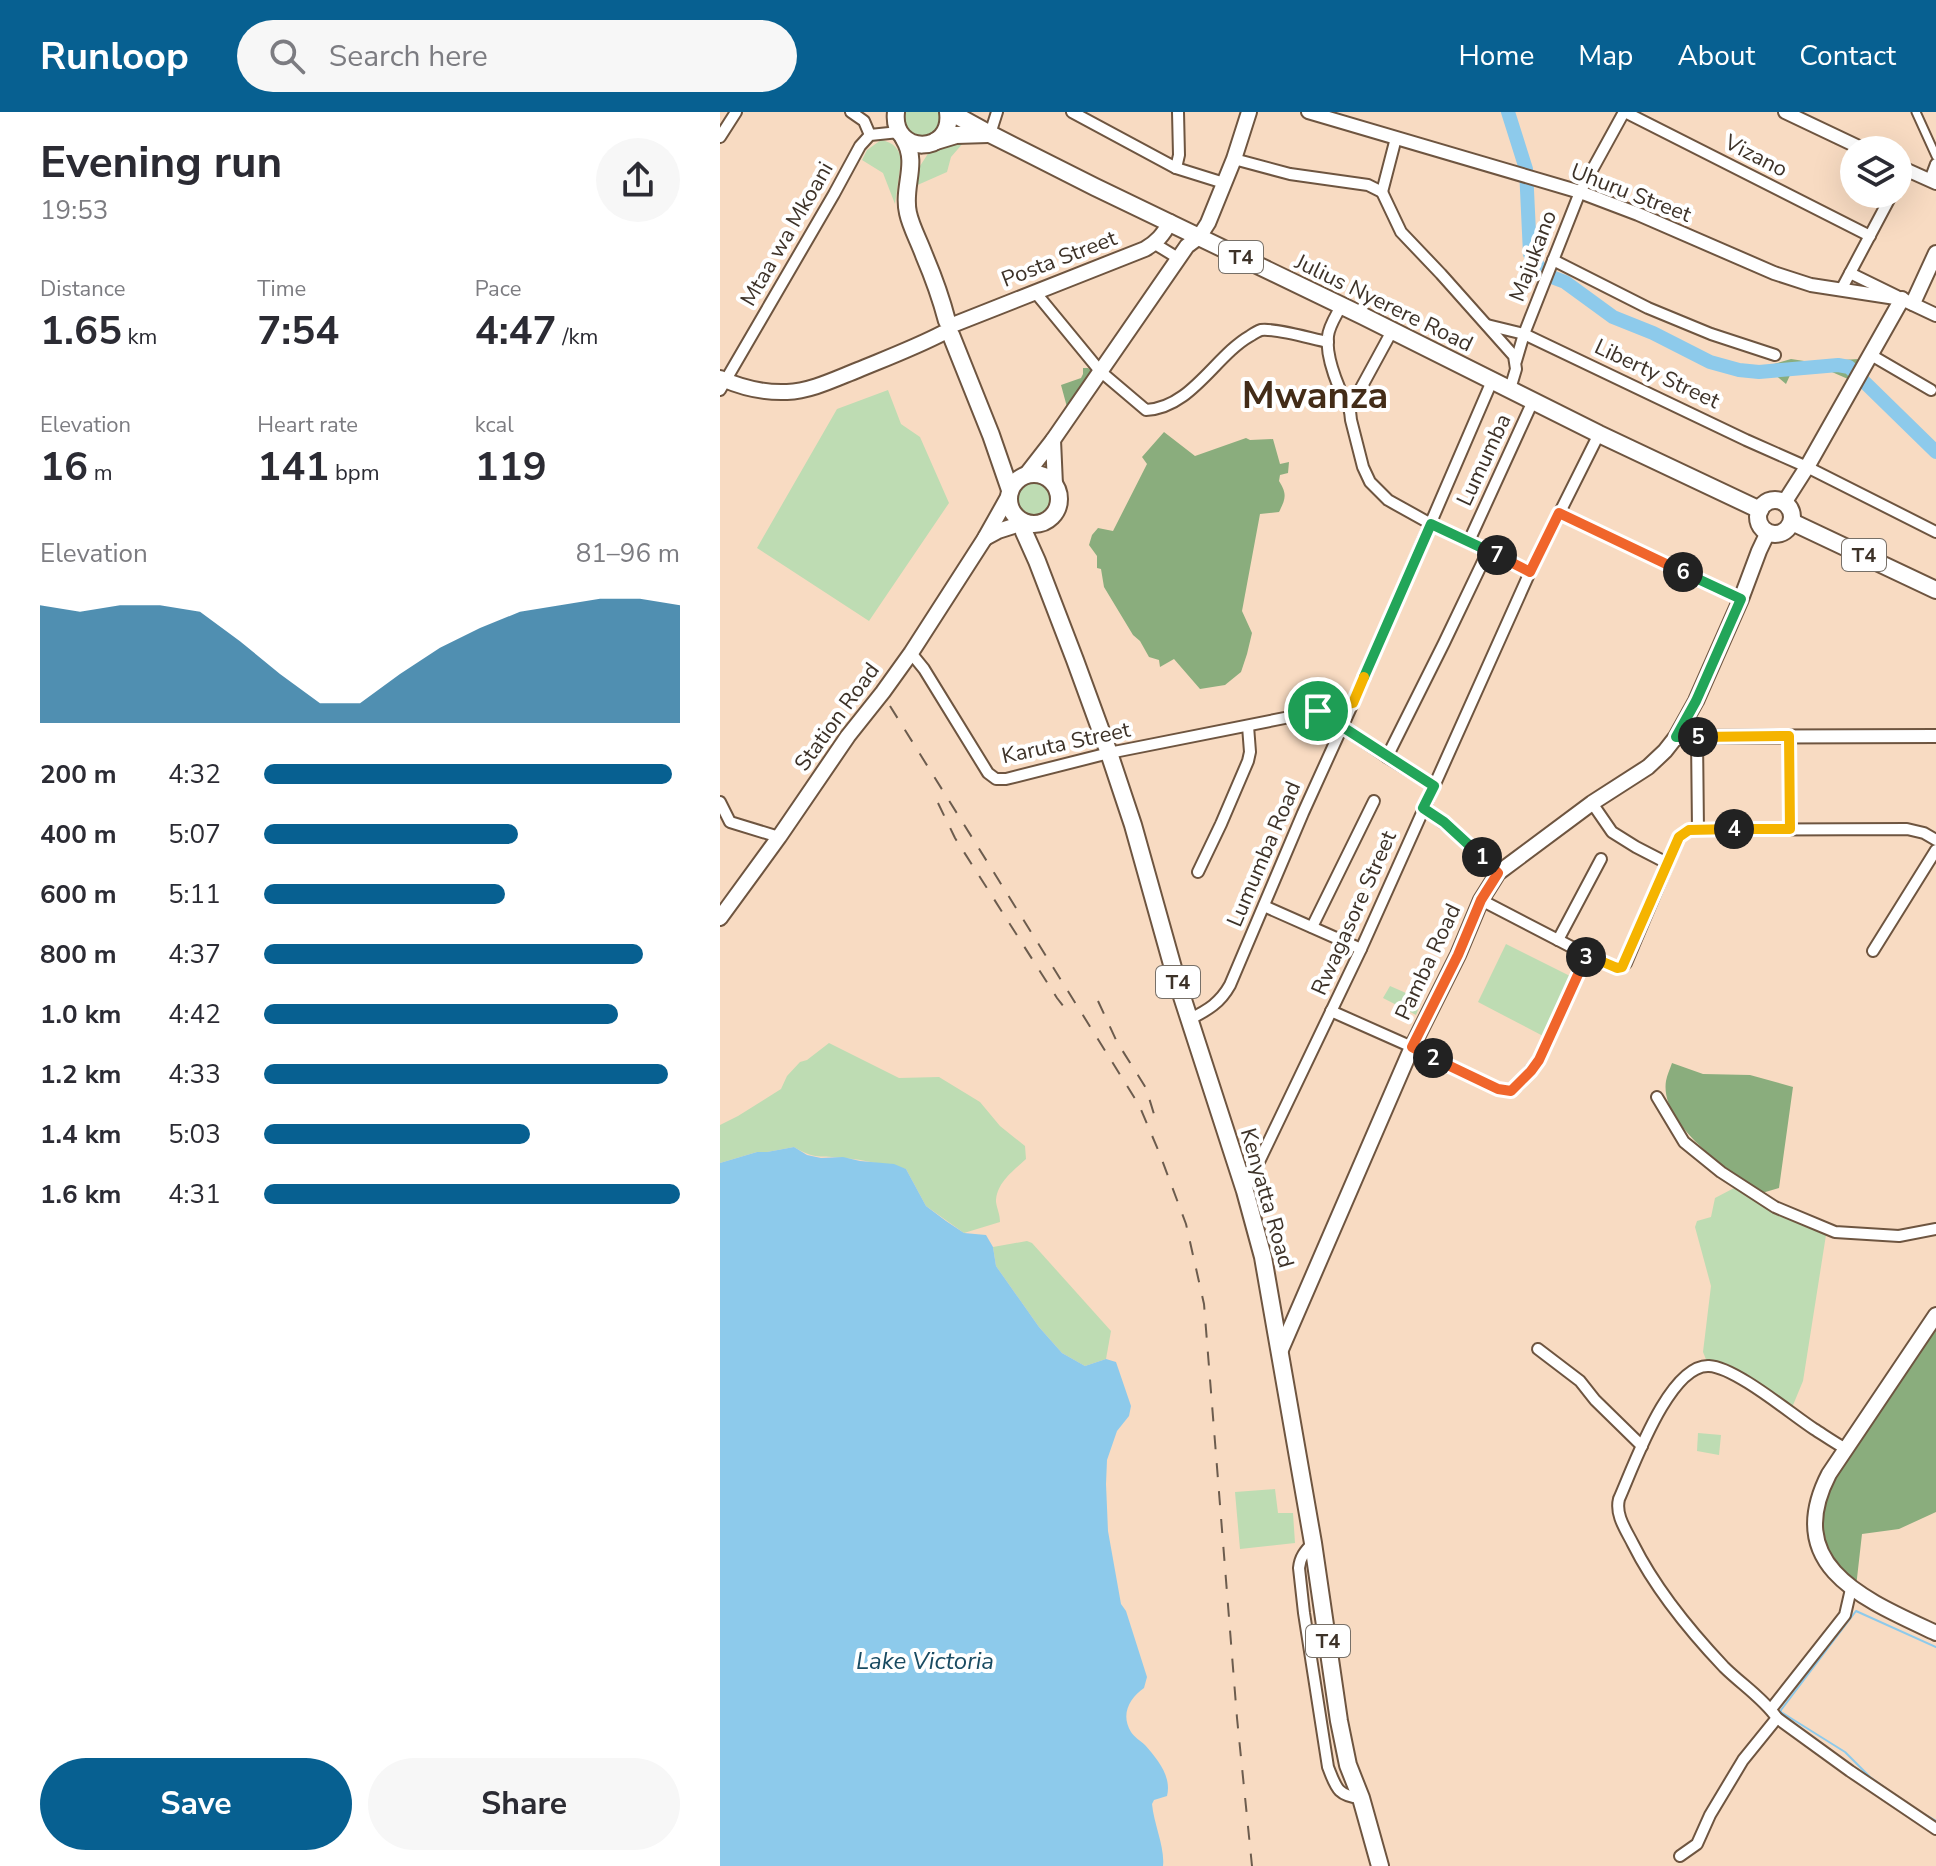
<!DOCTYPE html>
<meta charset="utf-8">
<style>
:root{--surface:#fff;--page:#f7f7f7;--text:#2b2b33;--muted:#7c7c81;--accent:#076091}
body{margin:0;font-family:"Nunito Sans",sans-serif;background:var(--page);color:var(--text);height:100vh;display:flex;flex-direction:column;font-size:30px;white-space:nowrap}
*{box-sizing:border-box;margin:0}
p{font-size:26px;color:var(--muted)}
.icon{flex:none;width:44px;height:44px;fill:none;stroke:currentColor;stroke-width:2;stroke-linecap:round;stroke-linejoin:round}
.map{position:relative;flex:1;overflow:hidden}
.side{display:flex;flex-direction:column;background:var(--surface);width:720px}
.side>*{flex:none}
.controls{position:absolute;left:1120px;top:24px;display:grid;gap:16px}
.controls a{display:grid;place-items:center;width:72px;height:72px;border-radius:50%;background:var(--surface);box-shadow:0 8px 32px #0002;font-size:40px}
.pin{position:absolute;display:grid;place-items:center;width:68px;height:68px;color:#fff;margin:-34px;border:4px solid #fff;border-radius:50%;box-shadow:0 2px 8px #0007}
.km{position:absolute;width:40px;height:40px;margin:-20px;border-radius:50%;background:#222;color:#fff;font-size:22px;line-height:40px;text-align:center}
.round{display:grid;place-items:center;flex:none;width:84px;height:84px;border-radius:42px;background:var(--page)}
.headline{display:flex;align-items:center;justify-content:space-between;height:136px;padding:0 40px}
h1{font-size:44px;font-weight:700;line-height:60px}
.metrics{display:grid;grid-template-columns:repeat(3,1fr);gap:12px;height:136px;padding:8px 40px}
.metrics div{display:grid;align-content:center}
.metrics b{font-size:40px;font-weight:700}
.metrics small{font-size:22px;font-weight:400}
.metrics p{font-size:22px}
.chart{height:224px;padding:16px 40px}
.chart p{display:flex;justify-content:space-between}
.chart svg{width:100%;height:144px;margin-top:8px;fill:var(--accent);opacity:.7}
.primary-button{display:flex;gap:16px;margin-top:auto;padding:16px 40px}
.primary-button a{flex:1;height:92px;border-radius:48px;background:var(--accent);color:#fff;font-size:32px;font-weight:700;line-height:92px;text-align:center}
.primary-button a+a{background:var(--page);color:var(--text)}
ul{padding:0 40px;list-style:none;font-size:26px}
li{display:grid;grid-template-columns:128px 96px 1fr;align-items:center;height:60px}
li i{height:20px;border-radius:10px;background:var(--accent)}
header{display:flex;align-items:center;gap:48px;box-sizing:border-box;height:112px;padding:0 40px;background:var(--accent);color:#fff}
header strong{font-size:38px}
nav{display:flex;gap:44px;margin-inline-start:auto;font-size:28px}
.search{width:560px;height:72px;background:var(--page);display:flex;align-items:center;gap:20px;box-sizing:border-box;padding:0 28px;border-radius:44px;color:var(--muted);font-size:30px}
main{display:flex;flex:1;min-height:0}
.map>svg:first-child{display:block}
.green{fill:#bedcb3}
.forest{fill:#8aad7d}
.water{fill:#8dcaeb}
.lines{fill:none;stroke-linecap:round;stroke-linejoin:round}
.stream{stroke:#8dcaeb;stroke-width:2}
.river{stroke:#8dcaeb;stroke-width:14}
.pedestrian-casing{stroke:#6e5540;stroke-width:11}
.minor-casing{stroke:#6e5540;stroke-width:14}
.tertiary-casing{stroke:#6e5540;stroke-width:16}
.secondary-casing{stroke:#6e5540;stroke-width:18}
.trunk-casing{stroke:#6e5540;stroke-width:20}
.pedestrian{stroke:#fff;stroke-width:7}
.minor{stroke:#fff;stroke-width:10}
.tertiary{stroke:#fff;stroke-width:12}
.secondary{stroke:#fff;stroke-width:14}
.trunk{stroke:#fff;stroke-width:16}
.rail{stroke:#6c5c4e;stroke-width:2;stroke-dasharray:14 14;stroke-linecap:butt}
.split-1-casing{stroke:#fff;stroke-width:16}
.split-2-casing{stroke:#fff;stroke-width:16}
.split-3-casing{stroke:#fff;stroke-width:16}
.split-4-casing{stroke:#fff;stroke-width:16}
.split-5-casing{stroke:#fff;stroke-width:16}
.split-6-casing{stroke:#fff;stroke-width:16}
.split-7-casing{stroke:#fff;stroke-width:16}
.split-8-casing{stroke:#fff;stroke-width:16}
.split-9-casing{stroke:#fff;stroke-width:16}
.split-1{stroke:#22a559;stroke-width:10}
.split-2{stroke:#f0652b;stroke-width:10}
.split-3{stroke:#f0652b;stroke-width:10}
.split-4{stroke:#f5b400;stroke-width:10}
.split-5{stroke:#f5b400;stroke-width:10}
.split-6{stroke:#22a559;stroke-width:10}
.split-7{stroke:#f0652b;stroke-width:10}
.split-8{stroke:#22a559;stroke-width:10}
.split-9{stroke:#f5b400;stroke-width:10}
.labels{text-anchor:middle;dominant-baseline:central;stroke-width:8;stroke-linejoin:round;paint-order:stroke}
.shield{fill:#fff;stroke:#777068;stroke-width:2}
.shield-label{font-size:20px;font-weight:bold;fill:#3d3228}
.street-label{font-size:22px;fill:#3d3228;stroke:#fff}
.water-label{font-size:24px;font-style:italic;fill:#194b62;stroke:#fff}
.town-label{font-size:38px;font-weight:bold;fill:#432c18;stroke:#fff}
</style>
<header>
<strong>Runloop</strong>
<div class="search"><svg class="icon" aria-label="search" viewBox="0 0 24 24"><circle cx="10" cy="10" r="6"/><path d="M15 15l6 6"/></svg>Search here</div>
<nav><a>Home</a><a>Map</a><a>About</a><a>Contact</a></nav>
</header>
<main>
<section class="side">
<div class="headline"><div><h1>Evening run</h1><p>19:53</p></div><a class="round"><svg class="icon" aria-label="share" viewBox="0 0 24 24"><path d="M12 15V3M7 8l5-5 5 5M5 13v7h14v-7"/></svg></a></div>
<div class="metrics">
<div><p>Distance</p><b>1.65<small> km</small></b></div>
<div><p>Time</p><b>7:54</b></div>
<div><p>Pace</p><b>4:47<small> /km</small></b></div>
</div>
<div class="metrics">
<div><p>Elevation</p><b>16<small> m</small></b></div>
<div><p>Heart rate</p><b>141<small> bpm</small></b></div>
<div><p>kcal</p><b>119</b></div>
</div>
<div class="chart"><p><span>Elevation</span>81–96 m</p>
<svg viewBox="0 0 160 44" preserveAspectRatio="none"><path d="M0 44V8L10 10L20 8L30 8L40 10L50 19L60 29L70 38L80 38L90 29L100 21L110 15L120 10L130 8L140 6L150 6L160 8V44z"/></svg>
</div>
<ul>
<li><b>200 m</b>4:32<i style="width:98%"></i></li>
<li><b>400 m</b>5:07<i style="width:61%"></i></li>
<li><b>600 m</b>5:11<i style="width:58%"></i></li>
<li><b>800 m</b>4:37<i style="width:91%"></i></li>
<li><b>1.0 km</b>4:42<i style="width:85%"></i></li>
<li><b>1.2 km</b>4:33<i style="width:97%"></i></li>
<li><b>1.4 km</b>5:03<i style="width:64%"></i></li>
<li><b>1.6 km</b>4:31<i style="width:100%"></i></li>
</ul>
<div class="primary-button"><a>Save</a><a>Share</a></div>
</section>
<div class="map">
<svg width="1216" height="1754" viewBox="0 0 1216 1754">
<rect width="100%" height="100%" fill="#f8dbc2"/>
<g class="green">
<path d="M182 0H222L224 8 212 26H192L181 4Z"/>
<path d="M161 28C173 30 180 37 181 49L175 92 163 61 142 48 147 38Z"/>
<path d="M232 28 244 30 231 45 227 60 193 75 192 72 200 54 211 37Z"/>
<path d="M168 278 181 312 200 325 229 391 149 509 37 436 117 297Z"/>
<circle cx="314" cy="387" r="17"/>
<path d="M786 832 850 864 823 924 758 890Z"/>
<path d="M670 874 702 888 696 903 663 886Z"/>
<path d="M109 931 179 966 219 965 260 990 280 1014 305 1034 306 1047C293 1059 276 1071 276 1090 277 1097 280 1102 280 1110L244 1121 206 1094 186 1057C166 1054 144 1047 123 1046 101 1043 95 1048 74 1035L47 1040H37L0 1051V1013L18 1004 61 977 67 964 80 950 87 948Z"/>
<path d="M1016 1075 1053 1099 1106 1123 1083 1269 1071 1298 987 1250 983 1240 991 1174 975 1115 977 1109 991 1105 995 1086Z"/>
<path d="M307 1129 312 1131 391 1219 386 1247 365 1254 342 1241 319 1215 276 1154 273 1135Z"/>
<path d="M978 1321 1001 1323 999 1343 977 1339Z"/>
<path d="M555 1377 558 1401H573L575 1431 520 1437 515 1380Z"/>
</g>
<g class="forest">
<path d="M1071 247 1091 250 1138 247 1128 267 1105 257 1089 261H1071L1066 272 1054 262H1040L1038 266 1032 261 1038 253 1044 255Z"/>
<path d="M363 256H368L371 258V263L366 265V272L351 295H347L341 273 361 266 363 262Z"/>
<path d="M444 320 475 344 526 326 530 328 553 327 560 352 569 350 568 361 560 363 559 369C567 382 566 386 559 400L540 402 522 499 532 521 527 542 521 560 505 573 480 577 454 547 440 555 439 548 429 545 420 529 413 523 384 475 381 457 377 456V444L369 433 372 423 378 416 393 419 427 352 422 345Z"/>
<path d="M952 951 983 962 1030 963 1073 975 1059 1076 1042 1081C1011 1060 939 1013 946 969 947 963 950 957 952 951Z"/>
<path d="M1216 1218V1400L1179 1417 1142 1422 1136 1475 1110 1449 1101 1413 1105 1388 1117 1355 1168 1281Z"/>
</g>
<path class="water" d="M74 1035 87 1043 101 1046 123 1045 140 1049 174 1052 186 1057 206 1094 226 1109 244 1121 266 1123 273 1135 276 1154 319 1215 342 1241 365 1254 386 1247 396 1250 411 1294 409 1304 397 1319 387 1348 386 1372 388 1419 401 1492 406 1499 427 1565 424 1576C410 1586 400 1602 411 1620 414 1625 421 1629 425 1633 437 1647 452 1664 447 1684L434 1688 432 1692C434 1713 445 1735 443 1754H0V1051L37 1040H47Z"/>
<g class="lines">
<g class="stream">
<path d="M1182 1688 1150 1665 1125 1640 1061 1600V1598L1136 1499 1216 1535"/>
<path d="M1190 1694 1216 1709"/>
</g>
<path class="river" d="M788 0 806 57 810 142 824 162 845 170 893 205 933 221 990 250 1019 258 1039 260 1118 253 1129 255 1216 340"/>
<g class="pedestrian-casing">
<path id="pedestrian" d="M1196 0 1216 44"/>
</g>
<g class="minor-casing">
<g id="minor">
<path d="M131 0 144 9 150 23"/>
<path d="M352 0 456 56 504 71"/>
<path d="M905 0 1150 124"/>
<path d="M270 22 277 0"/>
<path d="M0 25 16 0"/>
<path d="M514 47 570 62 648 73 662 80"/>
<path d="M456 56 459 43 458 0"/>
<path d="M1210 68 1216 52"/>
<path d="M1178 71 1185 57"/>
<path d="M662 80 681 120 721 162 794 244 796 257 790 277"/>
<path d="M662 80 676 26"/>
<path d="M435 132 453 143 457 149"/>
<path d="M833 148 928 196 991 222 1055 243"/>
<path d="M1130 161 1177 184"/>
<path d="M1121 178 1172 82"/>
<path d="M315 180 380 259 426 298C471 296 495 244 530 224 533 222 538 219 541 218 556 216 592 227 608 230"/>
<path d="M621 194C616 204 609 214 608 224 605 247 620 279 630 299"/>
<path d="M767 213 804 222 1026 328 1087 355 1216 420"/>
<path d="M672 219 635 287 630 299 631 308 643 355 650 370 668 388 711 412 810 460"/>
<path d="M1151 243 1211 278"/>
<path d="M796 249 804 222 860 80 904 0"/>
<path d="M0 278 114 82 140 34 150 23 179 20"/>
<path d="M839 401 1021 487"/>
<path d="M749 429 813 289"/>
<path d="M191 541 204 557 268 661 276 667H286L389 641 585 602 633 591"/>
<path d="M598 599 667 645 714 674"/>
<path d="M1069 624 1070 717"/>
<path d="M977 625 978 718"/>
<path d="M667 645 724 531 768 439"/>
<path d="M0 690 10 710 59 725"/>
<path d="M872 691 892 720 916 735 947 751"/>
<path d="M703 696C731 715 754 736 778 761"/>
<path d="M478 760 501 712 528 649 530 640 528 614"/>
<path d="M761 788 867 843 897 856 902 855 906 851 959 725 969 718 1187 717 1204 721 1216 728"/>
<path d="M544 794 641 837"/>
<path d="M592 815 654 689"/>
<path d="M838 828 881 747"/>
<path d="M1153 839 1216 738"/>
<path d="M611 899 692 935 778 977 789 979 798 973 819 948 867 843"/>
<path d="M470 907C488 898 500 891 510 873L583 701 633 591 772 269"/>
<path d="M937 985 964 1030 1001 1060 1055 1095 1115 1120 1179 1124 1216 1117"/>
<path d="M525 1079 641 837 810 460 879 322"/>
<path d="M818 1237 860 1269 875 1288 922 1334"/>
<path d="M1126 1337C1115 1331 1105 1324 1094 1317 1071 1302 1015 1255 989 1254 949 1252 913 1356 899 1387 895 1403 906 1418 913 1432 936 1478 969 1518 1004 1555 1021 1572 1043 1586 1057 1606L1130 1659 1216 1717"/>
<path d="M593 1431C585 1439 580 1445 579 1456L584 1501 608 1655C616 1675 617 1684 641 1686"/>
<path d="M1051 1597 1125 1503 1131 1477"/>
<path d="M960 1744 977 1732 990 1703 1023 1648 1057 1606"/>
</g>
</g>
<g class="tertiary-casing">
<g id="tertiary">
<path d="M588 0 860 80 918 102 1054 161 1091 173 1182 187 1216 203"/>
<path d="M1065 0 1145 38"/>
<path d="M1178 54 1216 71"/>
<path d="M956 625 1216 624"/>
</g>
</g>
<g class="secondary-casing">
<g id="secondary">
<path d="M1193 191 1216 141"/>
<path d="M235 212 425 137C437 130 443 123 450 110"/>
<path d="M0 266C20 275 44 281 67 280 91 279 115 267 138 258 167 246 196 235 223 221"/>
<path d="M333 328 335 373"/>
<path d="M305 364 333 328 467 134 479 125 488 111 514 47 529 0"/>
<path d="M1064 391 1087 355 1182 187"/>
<path d="M265 426 278 419 303 411"/>
<path d="M0 806 59 725 128 624 163 580 191 541 265 426 288 385"/>
<path d="M1216 1203 1109 1362C1061 1455 1146 1488 1216 1521"/>
<path d="M560 1240 692 935 738 843 761 788 778 761 872 691 928 655 945 639 956 625 976 589 1021 487 1039 439 1048 420"/>
</g>
</g>
<g class="trunk-casing">
<g id="trunk">
<path d="M176 0C171 44 234 43 228 0"/>
<path d="M230 0 270 22 375 75 643 204 879 322 1040 398"/>
<path d="M184 27C199 51 182 75 188 101 191 115 199 129 204 143 213 164 221 186 227 209"/>
<path d="M216 29 236 23 268 22"/>
<path d="M231 223 271 323 290 378"/>
<circle cx="314" cy="387" r="25"/>
<circle cx="1055" cy="405" r="17"/>
<path d="M1072 410 1216 478"/>
<path d="M303 411 304 420 317 449 355 548 389 641 413 713 455 863 525 1079 543 1145 593 1431 619 1609 628 1653 641 1686 660 1754"/>
</g>
</g>
<use href="#pedestrian" class="pedestrian"/>
<use href="#minor" class="minor"/>
<use href="#tertiary" class="tertiary"/>
<use href="#secondary" class="secondary"/>
<use href="#trunk" class="trunk"/>
<g class="rail">
<path d="M170 594 419 993 439 1040 466 1112 484 1192 517 1606 532 1754"/>
<path d="M218 691 235 726 337 886 351 904"/>
<path d="M378 889 397 930 426 976 437 1012"/>
</g>
</g>
<g class="lines">
<g class="split-1-casing">
<path id="split-1" d="M598 599 714 674 703 696 724 710 762 745"/>
</g>
<g class="split-2-casing">
<path id="split-2" d="M713 946 692 935 738 843 761 788 778 761 762 745"/>
</g>
<g class="split-3-casing">
<path id="split-3" d="M713 946 778 977 791 979 811 959 819 948 866 845"/>
</g>
<g class="split-4-casing">
<path id="split-4" d="M866 845 867 843 897 856 902 855 959 725 969 718 1014 717"/>
</g>
<g class="split-5-casing">
<path id="split-5" d="M978 625 1069 624 1070 717H1014"/>
</g>
<g class="split-6-casing">
<path id="split-6" d="M963 460 1021 487 976 589 956 625H978"/>
</g>
<g class="split-7-casing">
<path id="split-7" d="M777 443 810 460 839 401 963 460"/>
</g>
<g class="split-8-casing">
<path id="split-8" d="M644 565 711 412 777 443"/>
</g>
<g class="split-9-casing">
<path id="split-9" d="M598 599 633 591 644 565"/>
</g>
<use href="#split-1" class="split-1"/>
<use href="#split-2" class="split-2"/>
<use href="#split-3" class="split-3"/>
<use href="#split-4" class="split-4"/>
<use href="#split-5" class="split-5"/>
<use href="#split-6" class="split-6"/>
<use href="#split-7" class="split-7"/>
<use href="#split-8" class="split-8"/>
<use href="#split-9" class="split-9"/>
</g>
<g class="labels">
<g class="shield">
<rect x="499" y="129" width="44" height="32" rx="6"/>
<rect x="1122" y="427" width="44" height="32" rx="6"/>
<rect x="436" y="854" width="44" height="32" rx="6"/>
<rect x="586" y="1513" width="44" height="32" rx="6"/>
</g>
<g class="shield-label">
<text x="521" y="145">T4</text>
<text x="1144" y="443">T4</text>
<text x="458" y="870">T4</text>
<text x="608" y="1529">T4</text>
</g>
<g class="street-label">
<text transform="translate(1036 44) rotate(27)">Vizano</text>
<text transform="translate(911 81) rotate(21)">Uhuru Street</text>
<text transform="translate(67 122) rotate(-60)">Mtaa wa Mkoani</text>
<text transform="translate(813 144) rotate(-69)">Majukano</text>
<text transform="translate(339 147) rotate(-21)">Posta Street</text>
<text transform="translate(664 191) rotate(26)">Julius Nyerere Road</text>
<text transform="translate(937 262) rotate(25)">Liberty Street</text>
<text transform="translate(764 348) rotate(-65)">Lumumba</text>
<text transform="translate(117 605) rotate(-54)">Station Road</text>
<text transform="translate(346 631) rotate(-12)">Karuta Street</text>
<text transform="translate(544 742) rotate(-67)">Lumumba Road</text>
<text transform="translate(634 801) rotate(-66)">Rwagasore Street</text>
<text transform="translate(708 850) rotate(-65)">Pamba Road</text>
<text transform="translate(547 1086) rotate(74)">Kenyatta Road</text>
</g>
<g class="water-label">
<text x="205" y="1549">Lake Victoria</text>
</g>
<g class="town-label">
<text x="595" y="283">Mwanza</text>
</g>
</g>
</svg>
<div class="controls">
<a><svg class="icon" aria-label="layers" viewBox="0 0 24 24"><path d="M12 4l9 5-9 5-9-5zM3 14l9 5 9-5"/></svg></a>
</div>
<div class="pin" style="left:598px;top:599px;background:#1e9e55"><svg class="icon" aria-label="arrive" viewBox="0 0 24 24"><path d="M6 21V4h12l-3 4 3 4H6"/></svg></div>
<b class="km" style="left:762px;top:745px">1</b>
<b class="km" style="left:713px;top:946px">2</b>
<b class="km" style="left:866px;top:845px">3</b>
<b class="km" style="left:1014px;top:717px">4</b>
<b class="km" style="left:978px;top:625px">5</b>
<b class="km" style="left:963px;top:460px">6</b>
<b class="km" style="left:777px;top:443px">7</b>
</div>
</main>
